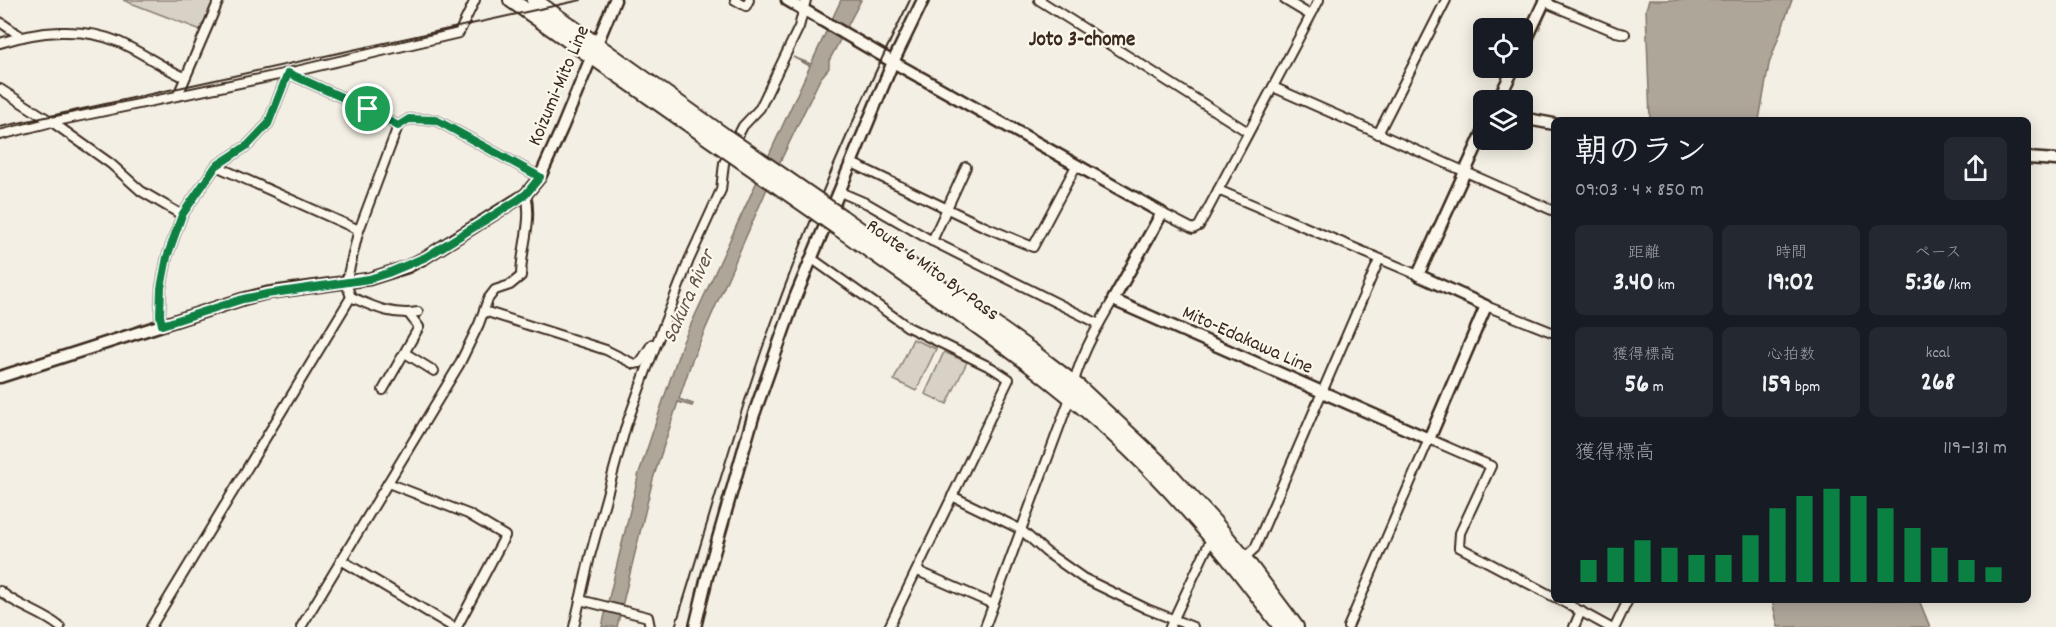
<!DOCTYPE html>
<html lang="ja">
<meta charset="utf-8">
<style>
:root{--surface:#171b24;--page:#242831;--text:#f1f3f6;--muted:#9ea1a6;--accent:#0b8043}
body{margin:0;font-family:Dekko,"Klee One",sans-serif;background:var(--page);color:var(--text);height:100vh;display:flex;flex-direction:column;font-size:22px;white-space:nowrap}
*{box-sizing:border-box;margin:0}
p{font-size:20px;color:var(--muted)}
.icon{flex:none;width:33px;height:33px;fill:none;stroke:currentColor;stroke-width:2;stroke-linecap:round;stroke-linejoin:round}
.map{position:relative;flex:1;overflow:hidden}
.drawer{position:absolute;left:1551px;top:117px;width:480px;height:486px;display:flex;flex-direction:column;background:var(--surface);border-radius:9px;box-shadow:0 3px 15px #0003}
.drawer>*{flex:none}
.buttons{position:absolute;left:1473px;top:18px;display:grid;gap:12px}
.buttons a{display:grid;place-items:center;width:60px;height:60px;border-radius:9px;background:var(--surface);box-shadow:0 3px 15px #0003;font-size:30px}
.pin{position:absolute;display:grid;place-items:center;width:51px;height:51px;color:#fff;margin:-26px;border:3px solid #fff;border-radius:50%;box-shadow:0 2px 6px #0007}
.round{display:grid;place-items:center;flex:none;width:63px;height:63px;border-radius:9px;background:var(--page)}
.headline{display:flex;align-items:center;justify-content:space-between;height:102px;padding:0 24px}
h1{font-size:33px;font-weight:700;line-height:45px}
.metrics{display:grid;grid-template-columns:repeat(3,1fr);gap:9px;height:102px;padding:6px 24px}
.metrics div{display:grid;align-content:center;border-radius:9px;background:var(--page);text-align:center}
.metrics b{font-size:26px;font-weight:700}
.metrics small{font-size:16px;font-weight:400}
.metrics p{font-size:16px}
.chart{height:168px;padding:12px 24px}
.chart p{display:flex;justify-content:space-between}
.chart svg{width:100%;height:108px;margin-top:6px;stroke:var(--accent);stroke-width:6}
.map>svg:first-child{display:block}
.green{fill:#d8d1c6;stroke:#8a7e72;stroke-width:1.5}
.water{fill:#afa69a;stroke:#817468;stroke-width:1.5}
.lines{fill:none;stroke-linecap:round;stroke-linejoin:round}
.minor-casing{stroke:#3b2a1e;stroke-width:12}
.tertiary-casing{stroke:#3b2a1e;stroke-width:15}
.secondary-casing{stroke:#3b2a1e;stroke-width:15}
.trunk-casing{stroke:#3b2a1e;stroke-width:18}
.minor{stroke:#fbf7ec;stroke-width:8}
.tertiary{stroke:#fbf7ec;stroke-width:10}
.secondary{stroke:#fbf7ec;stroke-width:10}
.trunk{stroke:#fbf7ec;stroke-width:14}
.rail{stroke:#3b2a1e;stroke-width:2}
.trunk-bridge-casing{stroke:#3b2a1e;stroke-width:18;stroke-linecap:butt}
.trunk-bridge{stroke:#fbf7ec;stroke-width:14}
.route-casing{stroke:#fff;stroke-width:12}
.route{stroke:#0b8043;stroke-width:8}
.labels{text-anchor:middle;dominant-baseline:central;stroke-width:4.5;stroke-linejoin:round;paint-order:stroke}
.street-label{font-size:20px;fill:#3b2a1e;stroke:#fbf7ec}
.neighbourhood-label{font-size:21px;font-weight:bold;fill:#3b2a1e;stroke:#fbf7ec}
.water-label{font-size:21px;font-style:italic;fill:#645549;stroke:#fbf7ec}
</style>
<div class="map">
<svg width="2056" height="627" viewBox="0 0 2056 627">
<rect width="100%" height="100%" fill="#f3efe4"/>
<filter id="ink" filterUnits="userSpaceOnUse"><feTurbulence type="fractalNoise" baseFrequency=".0167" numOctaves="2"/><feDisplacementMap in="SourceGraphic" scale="12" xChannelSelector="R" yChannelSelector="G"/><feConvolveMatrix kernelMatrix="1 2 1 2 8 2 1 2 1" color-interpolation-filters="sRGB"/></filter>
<g filter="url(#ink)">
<g class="green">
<path d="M123 0H215L201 30Z"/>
<path d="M913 339 936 349 916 391 894 380Z"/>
<path d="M944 352 967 362 947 404 925 394Z"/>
</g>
<g class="water">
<path d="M841 0H861L829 61V68L820 79 766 191 692 360 679 399 693 404 692 406 678 402 653 479 617 627H602L639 473 682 344 810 66 793 57 811 64Z"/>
<path d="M1649 0H1792L1769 64 1759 120H1650L1646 9Z"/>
<path d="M1772 600H1919L1930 627H1778Z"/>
</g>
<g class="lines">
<g class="minor-casing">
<g id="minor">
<path d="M735 0 746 6 749 0"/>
<path d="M1039 0 1248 132"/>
<path d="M1285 0 1310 15"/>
<path d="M1547 0 1551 5 1616 32 1625 34"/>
<path d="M0 22 22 37"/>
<path d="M0 43C37 31 83 26 119 42 141 52 162 67 184 77"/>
<path d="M1273 87 1554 211"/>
<path d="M0 89 52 122 111 164 141 191 182 215"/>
<path d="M178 95 219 0"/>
<path d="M1378 134 1446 0"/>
<path d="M0 135 52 122 288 73 459 33 475 0"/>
<path d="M852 163 983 226 1033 247 1076 166"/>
<path d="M216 166 359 230"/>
<path d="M1218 190 1418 275"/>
<path d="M840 192 868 204 932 241 1099 324"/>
<path d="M1162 213 1193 229 1199 226 1319 0"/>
<path d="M932 241 966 167"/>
<path d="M811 258 908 327 992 368 1009 379 889 627"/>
<path d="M1486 306 1554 333"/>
<path d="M484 311 606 350 634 364 640 363 652 344"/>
<path d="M418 312C392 316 374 307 351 297L346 283 358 233 398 126 409 119 436 120 540 177"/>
<path d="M162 325 160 315 161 288 167 257 182 215 216 166 248 145 268 124 288 73 368 109 398 126"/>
<path d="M405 353 434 371"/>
<path d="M383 390 419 327 409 314"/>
<path d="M388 483 468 514 505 536 457 627"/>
<path d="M952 496 1020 529 1046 552 1083 578 1147 609 1193 627"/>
<path d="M1244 558 1255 548 1379 260"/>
<path d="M341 560 453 627"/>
<path d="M920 572 993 604"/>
<path d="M0 591C18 607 42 612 60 627"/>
<path d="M580 600 648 617 650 627"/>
<path d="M1560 600 1609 627"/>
<path d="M151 627 351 297"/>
<path d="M301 627 459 365 479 324 488 299 495 290 510 285 521 276C521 248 533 222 526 194"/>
<path d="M574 627 590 556 626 426 647 368 689 260 721 190 724 163 743 126 760 108 799 27 806 0"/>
<path d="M985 627 1070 398C1077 362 1094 332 1113 300"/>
<path d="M1170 627 1212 537"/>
<path d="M1348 627 1429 439 1491 466 1460 533 1459 547 1554 597"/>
<path d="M1574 627 1581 611"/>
<path d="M1615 627 1628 600"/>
</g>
</g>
<g class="tertiary-casing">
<g id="tertiary">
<path d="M1522 49 1545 0"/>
<path d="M1498 100 1514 68"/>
<path d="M695 627 707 577 753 417 795 298 893 62 923 0"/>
</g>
</g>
<g class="secondary-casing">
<g id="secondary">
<path d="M787 0 893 62 1162 213 1113 300 1429 439 1486 306 1418 275 1484 130"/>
<path d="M1522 118 1554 124"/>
<path d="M2028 158 2056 160"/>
<path d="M0 377 243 299 267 293 369 279 407 267 426 257 526 194 540 177 562 128 615 0"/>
</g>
</g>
<g class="trunk-casing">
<g id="trunk">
<path d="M511 0 720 146"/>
<path d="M534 0 725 136"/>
<path d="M842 217 1029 349 1080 388 1159 462 1214 522 1244 558 1296 627"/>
<path d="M838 228C930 294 1027 356 1111 432 1175 490 1230 557 1281 627"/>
</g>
</g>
<use href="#minor" class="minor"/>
<use href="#tertiary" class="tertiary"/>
<use href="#secondary" class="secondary"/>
<use href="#trunk" class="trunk"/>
<g class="rail">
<path d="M0 127 581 0"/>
<path d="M675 627C706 531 732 433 766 338 807 222 856 110 910 0"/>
</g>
<g class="trunk-bridge-casing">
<g id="trunk-bridge">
<path d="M725 136 842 217"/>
<path d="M720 146 838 228"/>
</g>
</g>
<use href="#trunk-bridge" class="trunk-bridge"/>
</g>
</g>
<g class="lines" filter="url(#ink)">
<g class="route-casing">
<path id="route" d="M288 73 368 109 398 126 409 119 436 120 540 177 526 194 518 200 426 257 388 273 369 279 267 294 243 299 162 325 160 315 161 288 167 257 182 215 216 166 248 145 268 124Z"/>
</g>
<use href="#route" class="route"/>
</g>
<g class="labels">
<g class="street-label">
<text transform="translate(560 86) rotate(-67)">Koizumi-Mito Line</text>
<text transform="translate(932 271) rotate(36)">Route 6 Mito By-Pass</text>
<text transform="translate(1247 341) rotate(24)">Mito-Edakawa Line</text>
</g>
<g class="neighbourhood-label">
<text x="1082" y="41">Joto 3-chome</text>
</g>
<g class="water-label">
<text transform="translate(690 297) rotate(-66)">Sakura River</text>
</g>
</g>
</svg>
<div class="buttons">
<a><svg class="icon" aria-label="locate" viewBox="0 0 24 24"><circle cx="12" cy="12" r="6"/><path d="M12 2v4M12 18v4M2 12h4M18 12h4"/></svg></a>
<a><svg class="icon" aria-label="layers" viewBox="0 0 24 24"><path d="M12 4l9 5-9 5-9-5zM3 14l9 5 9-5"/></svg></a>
</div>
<div class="pin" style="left:368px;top:109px;background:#1e9e55"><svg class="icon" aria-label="arrive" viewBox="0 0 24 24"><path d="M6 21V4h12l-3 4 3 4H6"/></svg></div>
<section class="drawer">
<div class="headline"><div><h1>朝のラン</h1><p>09:03 · 4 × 850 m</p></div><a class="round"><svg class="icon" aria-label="share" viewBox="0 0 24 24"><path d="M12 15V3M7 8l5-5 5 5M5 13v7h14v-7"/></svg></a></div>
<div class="metrics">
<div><p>距離</p><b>3.40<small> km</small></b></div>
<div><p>時間</p><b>19:02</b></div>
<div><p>ペース</p><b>5:36<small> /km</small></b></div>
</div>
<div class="metrics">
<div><p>獲得標高</p><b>56<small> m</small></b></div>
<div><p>心拍数</p><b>159<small> bpm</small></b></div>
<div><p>kcal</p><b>268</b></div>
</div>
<div class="chart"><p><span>獲得標高</span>119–131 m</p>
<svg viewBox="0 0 160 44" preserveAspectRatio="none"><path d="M5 44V35M15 44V30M25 44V27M35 44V30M45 44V33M55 44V33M65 44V25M75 44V14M85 44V9M95 44V6M105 44V9M115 44V14M125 44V22M135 44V30M145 44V35M155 44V38"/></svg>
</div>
</section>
</div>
